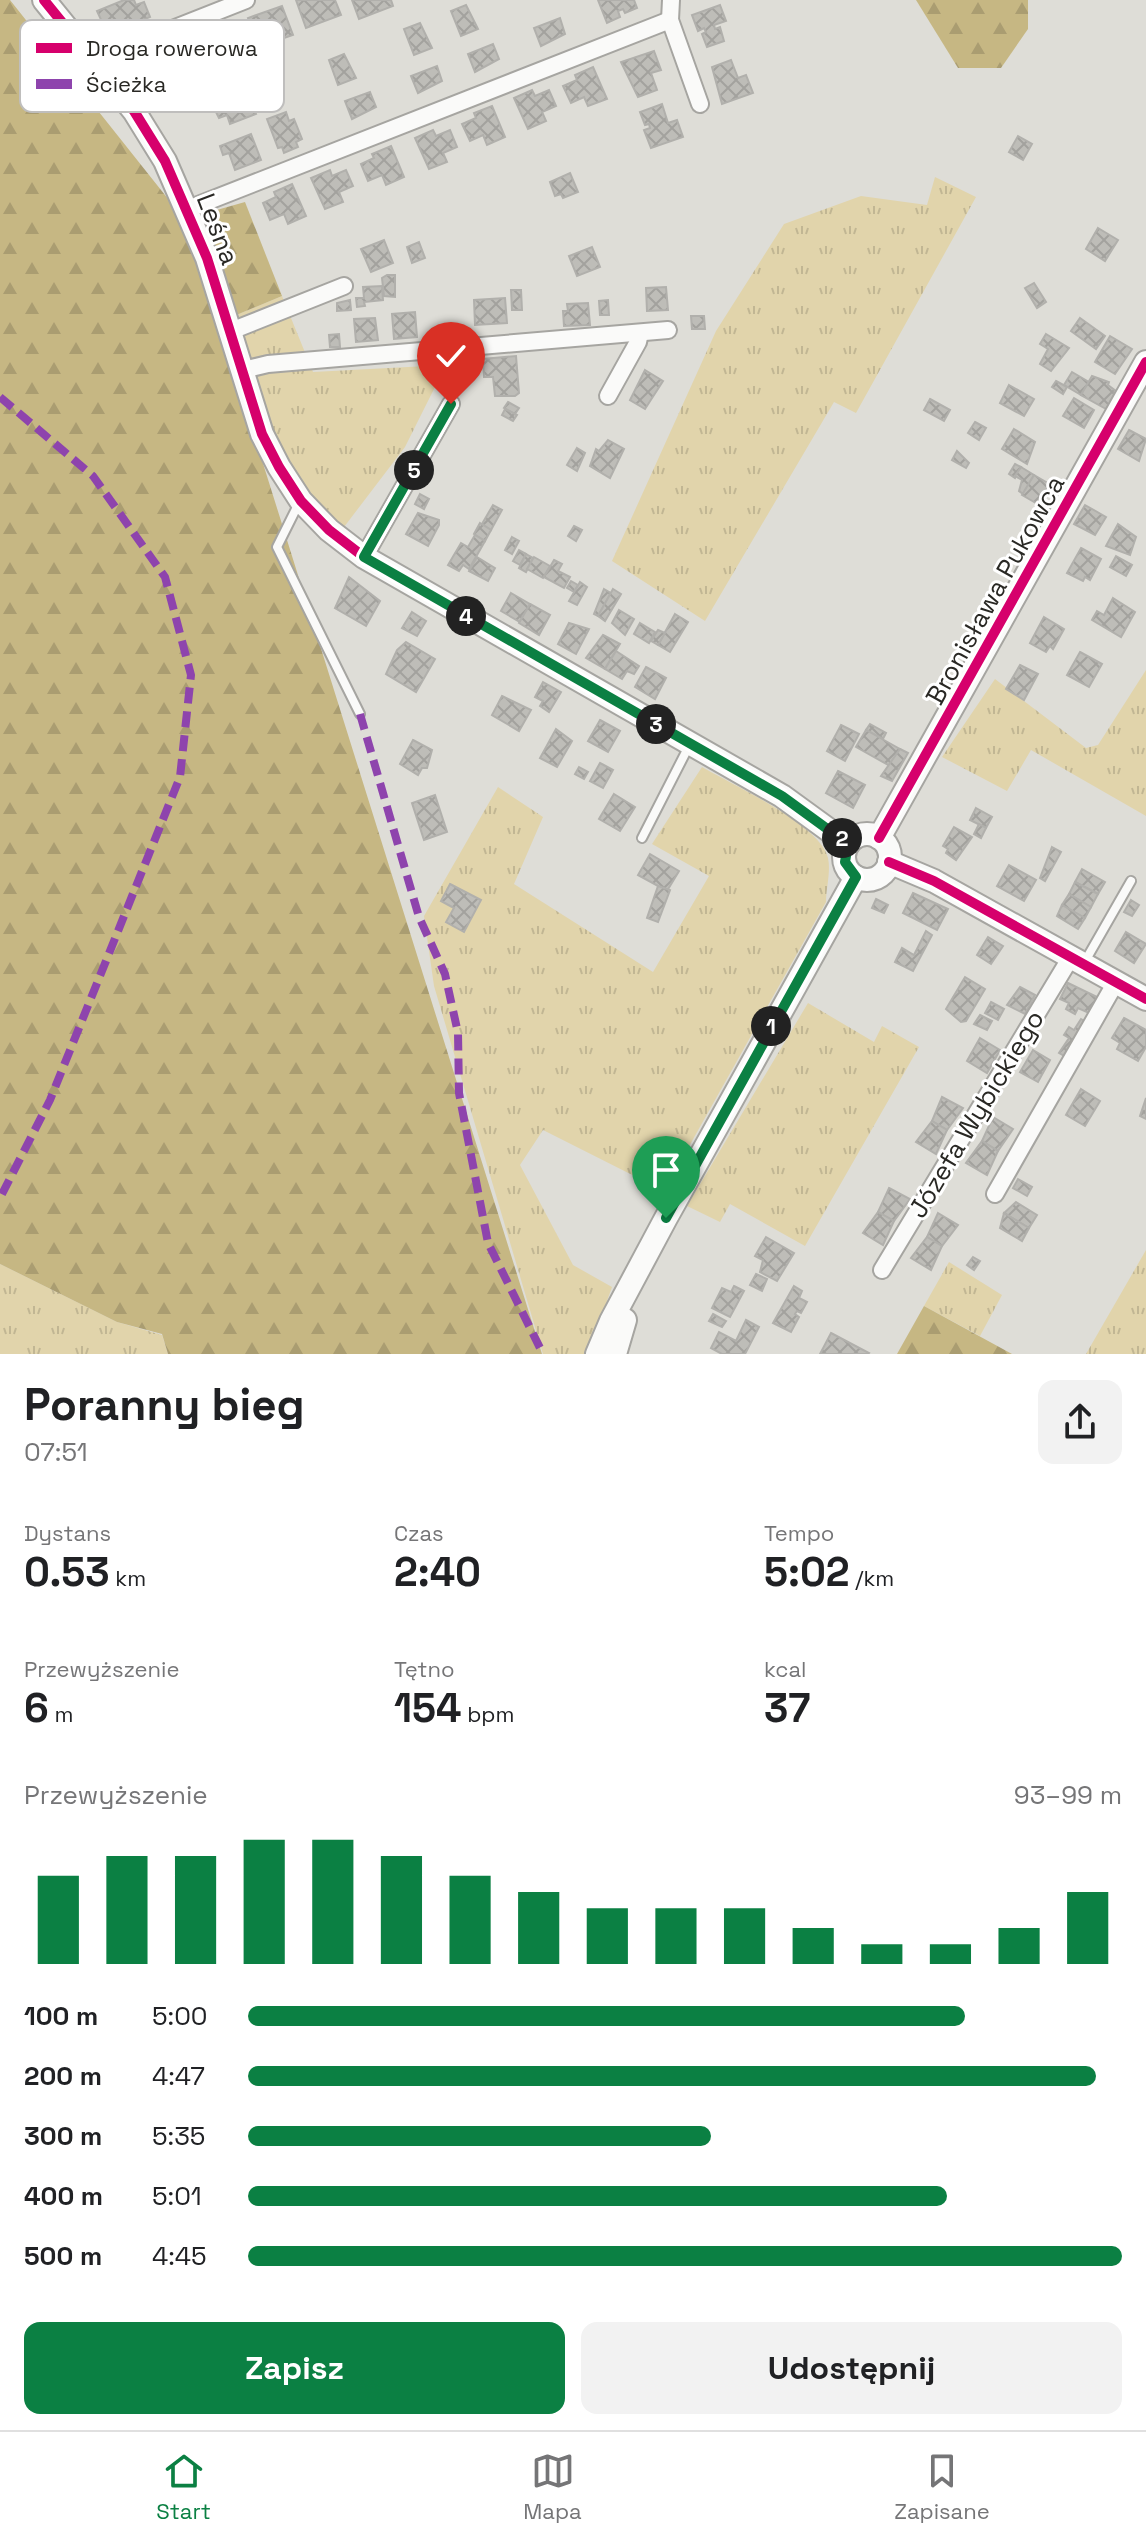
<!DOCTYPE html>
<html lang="pl">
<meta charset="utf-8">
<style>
:root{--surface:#fff;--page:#f2f2f2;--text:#202124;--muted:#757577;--line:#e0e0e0;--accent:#0b8043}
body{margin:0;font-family:"Space Grotesk",sans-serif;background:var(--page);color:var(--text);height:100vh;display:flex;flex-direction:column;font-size:30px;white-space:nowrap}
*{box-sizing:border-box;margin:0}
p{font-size:26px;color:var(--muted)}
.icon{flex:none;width:44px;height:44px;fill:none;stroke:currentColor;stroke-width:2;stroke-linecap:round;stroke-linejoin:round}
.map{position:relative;height:1354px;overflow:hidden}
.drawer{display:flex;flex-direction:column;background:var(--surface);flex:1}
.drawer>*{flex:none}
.pin{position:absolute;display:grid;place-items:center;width:68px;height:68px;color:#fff;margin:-82px -34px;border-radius:50% 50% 50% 0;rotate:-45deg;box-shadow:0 0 8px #0007}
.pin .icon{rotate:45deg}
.km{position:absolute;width:40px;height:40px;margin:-20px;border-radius:50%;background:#222;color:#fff;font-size:22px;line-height:40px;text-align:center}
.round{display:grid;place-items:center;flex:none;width:84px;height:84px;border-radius:16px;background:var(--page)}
.headline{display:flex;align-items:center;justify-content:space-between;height:136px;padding:0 24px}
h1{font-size:44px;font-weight:700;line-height:60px}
.figures{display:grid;grid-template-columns:repeat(3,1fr);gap:12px;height:136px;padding:8px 24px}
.figures div{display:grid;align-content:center}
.figures b{font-size:40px;font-weight:700}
.figures small{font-size:22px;font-weight:400}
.figures p{font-size:22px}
.chart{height:224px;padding:16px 24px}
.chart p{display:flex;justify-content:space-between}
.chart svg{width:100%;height:144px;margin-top:8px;stroke:var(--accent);stroke-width:6}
.action{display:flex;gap:16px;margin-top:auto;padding:16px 24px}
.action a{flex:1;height:92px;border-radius:16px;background:var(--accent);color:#fff;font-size:32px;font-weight:700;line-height:92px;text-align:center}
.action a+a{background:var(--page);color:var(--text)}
ul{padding:0 24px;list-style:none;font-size:26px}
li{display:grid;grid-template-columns:128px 96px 1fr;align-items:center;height:60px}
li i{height:20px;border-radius:10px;background:var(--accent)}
.menu{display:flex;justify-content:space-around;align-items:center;height:112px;border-top:2px solid var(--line);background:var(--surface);font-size:22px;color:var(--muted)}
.menu a{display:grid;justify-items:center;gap:4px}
.menu .on{color:var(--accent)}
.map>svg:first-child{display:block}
.grass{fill:url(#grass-tufts)}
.forest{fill:url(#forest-firs)}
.building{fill:url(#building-cross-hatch);stroke:#b1b0ac;stroke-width:2}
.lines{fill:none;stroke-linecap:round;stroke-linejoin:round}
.lane-casing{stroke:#a6a5a1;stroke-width:12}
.street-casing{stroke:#a6a5a1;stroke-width:20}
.secondary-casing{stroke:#a6a5a1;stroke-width:26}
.lane{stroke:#fafaf9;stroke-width:8}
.street{stroke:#fafaf9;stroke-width:16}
.secondary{stroke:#fafaf9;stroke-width:22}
.quiet{stroke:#8e44ad;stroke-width:8;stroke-dasharray:16 8;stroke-linecap:butt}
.cycleway-casing{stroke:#fff;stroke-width:15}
.cycleway{stroke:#d6006c;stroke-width:10}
.route-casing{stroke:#fff;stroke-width:16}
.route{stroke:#0b8043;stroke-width:10}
.labels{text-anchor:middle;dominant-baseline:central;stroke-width:6;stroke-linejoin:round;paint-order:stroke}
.street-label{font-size:26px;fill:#292824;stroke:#fff}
.key{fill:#fff;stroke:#bfbebd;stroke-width:2}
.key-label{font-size:22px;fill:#292824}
</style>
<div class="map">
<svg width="1146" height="1354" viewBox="0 0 1146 1354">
<defs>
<pattern id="grass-tufts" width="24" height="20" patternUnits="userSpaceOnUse" patternTransform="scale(2)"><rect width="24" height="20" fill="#e1d4ab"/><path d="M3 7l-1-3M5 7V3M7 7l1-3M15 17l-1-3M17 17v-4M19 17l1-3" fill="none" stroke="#c1b693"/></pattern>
<pattern id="forest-firs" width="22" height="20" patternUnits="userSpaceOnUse" patternTransform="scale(2)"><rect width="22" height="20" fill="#c6b783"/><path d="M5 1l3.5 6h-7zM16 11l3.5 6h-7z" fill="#aa9d71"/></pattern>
<pattern id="building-cross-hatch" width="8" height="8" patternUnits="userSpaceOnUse" patternTransform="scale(2)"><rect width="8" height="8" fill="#bebdb8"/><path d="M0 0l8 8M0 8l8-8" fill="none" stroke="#a3a29e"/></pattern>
</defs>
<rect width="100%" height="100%" fill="#deddd7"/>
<g class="grass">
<path d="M935 177 976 197 856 413 834 402 705 621 612 561 716 331 784 224 861 196 927 205Z"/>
<path d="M282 296 313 372 446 365 405 447 341 531 306 494 279 445 234 316Z"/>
<path d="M1146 670V816L1031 750 1007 791 942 757 995 679 1086 748 1098 745Z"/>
<path d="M702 767C731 784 821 825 828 858 831 871 826 889 826 902L664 1191 543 1130 520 1165 573 1265 612 1287 588 1354H543L434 986 424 916 498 787 543 817 514 884 653 972 709 876 652 844Z"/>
<path d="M808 1003 874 1042 882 1026 919 1047 805 1246 730 1204 720 1222 687 1206Z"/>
<path d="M1146 1250V1354H1086Z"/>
<path d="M949 1262 1002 1295 980 1336 924 1306Z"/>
<path d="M0 1264 117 1322 162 1335 168 1354H0Z"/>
</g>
<g class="forest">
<path d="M0 0H10L188 224 542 1354H168L162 1334 117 1322 0 1264Z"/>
<path d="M916 0H1028V29L1001 68H958Z"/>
<path d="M245 202 282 296 234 316 199 215Z"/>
<path d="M924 1306 1012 1354H897Z"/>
</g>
<g class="building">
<path d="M124 0H134L136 5 144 2 150 17 115 31 111 21 103 24 97 11Z"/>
<path d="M296 0H335L341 15 306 28Z"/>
<path d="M352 0H391L393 6 359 19Z"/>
<path d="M598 0H634L637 8 625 13 623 9 618 11 620 17 607 23Z"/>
<path d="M466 5 478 29 461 36 451 11Z"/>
<path d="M720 5 726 21 714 25 715 29 720 27 724 41 707 47 702 34 706 32 704 28 698 31 692 15Z"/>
<path d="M282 6 293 35 258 47 248 18Z"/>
<path d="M560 18 565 34 541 46 534 28Z"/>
<path d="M420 23 432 48 414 55 404 29Z"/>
<path d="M493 44 499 59 475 72 468 54Z"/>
<path d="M654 51 661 70 651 73 657 90 638 97 621 62Z"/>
<path d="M344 54 356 78 338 85 329 60Z"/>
<path d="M731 60 738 78 746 75 753 93 722 104 712 67Z"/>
<path d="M437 66 442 81 418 93 411 76Z"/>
<path d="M593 67 607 99 588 106 584 97 571 103 563 86 577 80 575 75Z"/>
<path d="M532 90 535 96 549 90 556 106 542 112 546 121 528 129 514 98Z"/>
<path d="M247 92 256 114 230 124 227 115 219 118 216 112 225 109 222 101Z"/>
<path d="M370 92 376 107 352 119 345 101Z"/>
<path d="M662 104 668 123 677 120 683 137 651 148 644 130 650 128 649 124 645 125 640 112Z"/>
<path d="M492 106 505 137 487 145 483 135 470 141 462 124 476 118 474 113Z"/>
<path d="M286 112 289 121 294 119 302 139 296 142 298 147 284 153 282 147 278 148 267 119Z"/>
<path d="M433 130 436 136 450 130 457 147 443 153 447 162 429 169 415 138Z"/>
<path d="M251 134 261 160 235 170 229 153 223 155 220 146Z"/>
<path d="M1018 136 1032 144 1023 160 1009 152Z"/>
<path d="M391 146 404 177 386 185 382 175 368 181 361 164 374 158 372 154Z"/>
<path d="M330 170 332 176 346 170 353 186 339 192 343 202 325 209 311 178Z"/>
<path d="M570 173 578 192 563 198 561 194 555 196 550 182Z"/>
<path d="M292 184 306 216 288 224 284 214 270 220 263 203 276 197 274 192Z"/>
<path d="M1098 228 1118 240 1105 261 1086 249Z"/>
<path d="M384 240 393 263 371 272 361 249Z"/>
<path d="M419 242 425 258 412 263 407 247Z"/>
<path d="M592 247 600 267 577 276 569 256Z"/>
<path d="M387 275H395V297L384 296 382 278Z"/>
<path d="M1034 283 1046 302 1037 308 1025 288Z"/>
<path d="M382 286 383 300 364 302 365 306 357 307 356 298H364L363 287Z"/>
<path d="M666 287 668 310 647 311 646 288Z"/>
<path d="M511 290H521L522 310H512Z"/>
<path d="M505 298 507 323 475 325 474 300Z"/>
<path d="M350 300 351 310 337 311V303Z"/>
<path d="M608 300 609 315H600L599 301Z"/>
<path d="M588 303 590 325 564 326 563 311H568L567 304Z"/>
<path d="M415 312 417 337 394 339 392 314Z"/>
<path d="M691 316H704L705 329H692Z"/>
<path d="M375 318 378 340 356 342 354 319Z"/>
<path d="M1080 318 1105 336 1096 349 1071 331Z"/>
<path d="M339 334 340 347H330L329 335Z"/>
<path d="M1046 334 1069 348 1051 371 1040 364 1048 349 1040 344Z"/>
<path d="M1110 336 1132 349 1115 374 1095 362Z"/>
<path d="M516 356 519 393 515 396H495L493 377H484L483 359Z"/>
<path d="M645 370 663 381 645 409 630 400Z"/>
<path d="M1072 372 1089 382 1081 395 1064 385Z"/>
<path d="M1092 376 1109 382 1108 385 1116 391 1106 409 1081 395Z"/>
<path d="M1056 381 1067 387 1063 394 1052 387Z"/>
<path d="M1009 385 1034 399 1024 416 1000 403Z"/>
<path d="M1074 398 1094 410 1084 428 1063 416Z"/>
<path d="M930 399 950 410 944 421 924 410Z"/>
<path d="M508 402 519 408 515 414 504 408Z"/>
<path d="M505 409 517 415 513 421 502 415Z"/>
<path d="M975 422 986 428 979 440 968 433Z"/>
<path d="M1014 429 1035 442 1027 464 1002 449Z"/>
<path d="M1129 430 1146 439 1139 461 1118 449Z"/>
<path d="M608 440 624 449 610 478 590 466 596 449 599 451Z"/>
<path d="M577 448 585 453 577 471 567 465Z"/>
<path d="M957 451 969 463 966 468 952 460Z"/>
<path d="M1015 464 1021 467 1015 478 1009 474Z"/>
<path d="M1021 467 1034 475 1023 494 1019 491 1022 480 1015 476Z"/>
<path d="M1034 475 1053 486 1041 506 1022 495Z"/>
<path d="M420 494 429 499 424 509 415 504Z"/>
<path d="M493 505 502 510 491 530 482 524Z"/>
<path d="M1085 505 1106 517 1095 535 1074 524Z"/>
<path d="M418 513 439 520V525L428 546 406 534Z"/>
<path d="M480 523 491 530 485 541 474 534Z"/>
<path d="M1118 524 1136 537 1130 555 1106 546Z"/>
<path d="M574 526 582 530 576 541 568 536Z"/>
<path d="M475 535 485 541 469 569 463 565 459 571 448 565 461 543 468 547Z"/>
<path d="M512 537 519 541 512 554 505 550Z"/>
<path d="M1081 548 1101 559 1090 580 1085 577 1083 581 1067 573Z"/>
<path d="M519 550 526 554 520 565 513 561Z"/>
<path d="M526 554 533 558 526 572 519 568Z"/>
<path d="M1116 556 1132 565 1126 576 1110 567Z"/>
<path d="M477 557 495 568 488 581 469 571Z"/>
<path d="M534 557 550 566 543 578 527 569Z"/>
<path d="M554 560 562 564 558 571 570 577 564 588 544 577Z"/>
<path d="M349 577 380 601 366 626 335 608Z"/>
<path d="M571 581 578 585 574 592 567 588Z"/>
<path d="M580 582 587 587 577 605 569 601Z"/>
<path d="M604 589 611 593 598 616 594 614Z"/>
<path d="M613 589 621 594 605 621 598 616Z"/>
<path d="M511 593 530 604 520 622 501 611Z"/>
<path d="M1113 598 1135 612 1121 637 1092 620 1097 611 1104 615Z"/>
<path d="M530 604 550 615 539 635 519 623Z"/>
<path d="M619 610 634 619 625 635 612 623Z"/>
<path d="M412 612 426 621 417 636 402 628Z"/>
<path d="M675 614 688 622 670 652 658 645Z"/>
<path d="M1044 617 1064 629 1053 649 1050 646 1046 652 1030 643Z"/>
<path d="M569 623 589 629 576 654 558 644Z"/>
<path d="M640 623 655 632 649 643 634 634Z"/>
<path d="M658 630 665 633 658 645 651 641Z"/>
<path d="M603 635 620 644 605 669 586 658Z"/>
<path d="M406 642 435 659 416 692 386 674 397 650Z"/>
<path d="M616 651 639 666 634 674 627 671 622 679 605 669Z"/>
<path d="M1080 652 1102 664 1089 687 1067 675Z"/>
<path d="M1020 665 1038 674 1024 700 1006 689Z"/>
<path d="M646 667 666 678 655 699 635 687Z"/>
<path d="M543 682 561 692 549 712 540 706 543 701 535 697Z"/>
<path d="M502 696 531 710 519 731 492 715Z"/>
<path d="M600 720 620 731 608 752 588 741Z"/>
<path d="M870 724 886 733 883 739 866 730Z"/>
<path d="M841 725 859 734 845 761 827 751Z"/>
<path d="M556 729 572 741 557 767 540 758Z"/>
<path d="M866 730 900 749 890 766 856 747Z"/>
<path d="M413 740 432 750 427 768H422L418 775 400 764Z"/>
<path d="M900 749 908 753 892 781 881 776Z"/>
<path d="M600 763 613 770 603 788 590 781Z"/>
<path d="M579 767 588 772 584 779 575 774Z"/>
<path d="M838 771 865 785 853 808 826 793Z"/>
<path d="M614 794 635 807 620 831 599 819Z"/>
<path d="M435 795 447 832 424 840 412 803Z"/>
<path d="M976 808 992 817 986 828 970 820Z"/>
<path d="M979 824 986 828 981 838 974 834Z"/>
<path d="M954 827 972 837 956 860 946 853 948 849 943 846Z"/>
<path d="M1052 847 1061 852 1045 881 1040 878Z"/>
<path d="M650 854 679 871 667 891 638 875Z"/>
<path d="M1009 865 1036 880 1024 901 997 886Z"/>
<path d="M1082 869 1105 882 1098 894 1075 882Z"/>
<path d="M1075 882 1098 894 1091 907 1069 894Z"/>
<path d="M450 884 481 900 464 932 446 922 454 908 441 901Z"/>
<path d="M658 886 670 890 658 922 647 918Z"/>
<path d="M913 893 948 909 937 930 903 913Z"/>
<path d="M1069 894 1091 907 1085 918 1062 905Z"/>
<path d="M876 899 888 905 884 913 872 908Z"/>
<path d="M1131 900 1139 905 1132 916 1124 912Z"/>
<path d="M1062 905 1085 918 1078 929 1057 916Z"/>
<path d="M926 931 932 935 913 971 895 962 902 948 914 955Z"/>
<path d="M1126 932 1146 944 1134 963 1115 951Z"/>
<path d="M988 937 1003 946 991 964 977 955Z"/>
<path d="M965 977 985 989 966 1021 961 1022 946 1009Z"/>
<path d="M1068 983 1097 997 1089 1013 1078 1008 1075 1014 1066 1009 1069 1003 1060 999Z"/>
<path d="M1020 987 1035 995 1025 1014 1007 1005Z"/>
<path d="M991 1002 1004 1009 998 1020 985 1013Z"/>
<path d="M980 1015 992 1021 987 1030 974 1024Z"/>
<path d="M1124 1018 1146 1030V1047L1138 1061 1117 1049 1120 1043 1112 1038Z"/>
<path d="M1081 1019 1088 1023 1066 1057 1059 1053 1069 1038 1064 1035 1069 1027 1074 1030Z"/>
<path d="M980 1038 1000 1050 987 1073 967 1061Z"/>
<path d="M1033 1050 1050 1060 1038 1082 1020 1072Z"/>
<path d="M1081 1089 1100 1101 1085 1126 1066 1115Z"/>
<path d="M942 1097 963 1108 947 1130 932 1121Z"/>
<path d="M1146 1098V1119L1140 1116Z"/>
<path d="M993 1117 1013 1129 998 1151 982 1141Z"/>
<path d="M932 1121 947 1130 936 1154 916 1142Z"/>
<path d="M982 1141 998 1151 987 1175 966 1163Z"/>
<path d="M1018 1179 1032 1187 1027 1196 1013 1188Z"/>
<path d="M889 1188 910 1199 894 1221 878 1212Z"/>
<path d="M1016 1202 1037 1215 1029 1228 1004 1213Z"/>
<path d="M878 1212 894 1221 883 1245 863 1233Z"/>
<path d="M938 1213 958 1225 942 1246 927 1237Z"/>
<path d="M1004 1213 1029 1228 1022 1241 1000 1228Z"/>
<path d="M766 1237 794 1253 777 1281 760 1272 763 1260 755 1256Z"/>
<path d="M927 1237 942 1246 931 1270 911 1258Z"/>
<path d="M973 1257 980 1261 974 1270 967 1265Z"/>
<path d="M756 1274 767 1279 762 1291 750 1285Z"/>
<path d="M734 1286 744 1291 730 1317 712 1308 722 1288 731 1292Z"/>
<path d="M794 1286 802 1291 799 1298 807 1302 801 1313 797 1311 795 1314 799 1317 791 1332 773 1323Z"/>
<path d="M713 1314 726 1321 722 1327 709 1321Z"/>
<path d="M746 1320 759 1327 745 1354H722L711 1348 719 1332 736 1341Z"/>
<path d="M831 1333 869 1353 868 1354H820Z"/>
</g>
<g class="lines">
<g class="lane-casing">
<g id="lane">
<path d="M300 501 277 547 360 714"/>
<path d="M642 838 689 746"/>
<path d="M1084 963 1131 881"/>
</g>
</g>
<g class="street-casing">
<g id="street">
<path d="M671 0 670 20 700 104"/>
<path d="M94 60 246 0"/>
<path d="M188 209 670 20"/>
<path d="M231 331 344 286"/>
<path d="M243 370 268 364 668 330"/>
<path d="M608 396 638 342 640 333"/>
<path d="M364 557 451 404"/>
<path d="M995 1194 1116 982"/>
<path d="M882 1270 1071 957"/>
</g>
</g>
<g class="secondary-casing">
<g id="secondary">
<path d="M44 0 134 111 165 161 207 258 262 434 279 467 301 501 329 530 364 557 782 796 848 844"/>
<circle cx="867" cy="857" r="23"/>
<path d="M879 838 1146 362"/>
<path d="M889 862 934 881 1146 999"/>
<path d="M597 1354 611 1321 666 1218 856 877"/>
<path d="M615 1354 625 1320"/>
</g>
</g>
<use href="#lane" class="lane"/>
<use href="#street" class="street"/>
<use href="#secondary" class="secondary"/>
<g class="quiet">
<path d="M0 397 93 476 165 577 191 675 180 777 50 1100 0 1198"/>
<path d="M360 714 419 917 445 974 458 1033 459 1093 488 1243 543 1354"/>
</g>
<g class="cycleway-casing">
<g id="cycleway">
<path d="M44 0 134 111 165 161 207 258 262 434 279 467 301 501 329 530 364 557 782 796 848 844"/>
<path d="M879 838 1146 362"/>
<path d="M889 862 934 881 1146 999"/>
</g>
</g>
<use href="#cycleway" class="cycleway"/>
</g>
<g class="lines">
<g class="route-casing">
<path id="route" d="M451 404 364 557 782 796 848 844 845 862 856 877 666 1218"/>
</g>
<use href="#route" class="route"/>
</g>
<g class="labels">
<g class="street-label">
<text transform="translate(218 229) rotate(69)">Leśna</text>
<text transform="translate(995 590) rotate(-61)">Bronisława Pukowca</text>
<text transform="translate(976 1114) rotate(-59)">Józefa Wybickiego</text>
</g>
</g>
<rect x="20" y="20" width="264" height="92" rx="12" class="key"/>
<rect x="36" y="43" width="36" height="10" fill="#d6006c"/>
<rect x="36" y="79" width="36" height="10" fill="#8e44ad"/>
<g class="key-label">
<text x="86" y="56">Droga rowerowa</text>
<text x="86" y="92">Ścieżka</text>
</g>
</svg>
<div class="pin" style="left:666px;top:1218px;background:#1e9e55"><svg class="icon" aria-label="arrive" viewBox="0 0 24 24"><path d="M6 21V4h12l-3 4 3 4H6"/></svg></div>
<div class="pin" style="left:451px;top:404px;background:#d93025"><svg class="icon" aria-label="check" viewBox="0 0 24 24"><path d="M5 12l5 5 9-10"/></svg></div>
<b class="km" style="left:771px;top:1026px">1</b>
<b class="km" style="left:842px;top:838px">2</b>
<b class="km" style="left:656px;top:724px">3</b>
<b class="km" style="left:466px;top:616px">4</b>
<b class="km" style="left:414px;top:470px">5</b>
</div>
<section class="drawer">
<div class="headline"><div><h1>Poranny bieg</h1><p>07:51</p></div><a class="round"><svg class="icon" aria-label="share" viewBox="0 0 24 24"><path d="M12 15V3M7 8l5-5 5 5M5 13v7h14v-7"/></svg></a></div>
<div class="figures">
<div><p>Dystans</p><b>0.53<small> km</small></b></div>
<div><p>Czas</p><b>2:40</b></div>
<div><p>Tempo</p><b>5:02<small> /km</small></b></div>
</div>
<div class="figures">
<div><p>Przewyższenie</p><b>6<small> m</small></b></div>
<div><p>Tętno</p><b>154<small> bpm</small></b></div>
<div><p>kcal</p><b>37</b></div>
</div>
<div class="chart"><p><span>Przewyższenie</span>93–99 m</p>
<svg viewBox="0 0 160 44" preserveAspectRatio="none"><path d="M5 44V17M15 44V11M25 44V11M35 44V6M45 44V6M55 44V11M65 44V17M75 44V22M85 44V27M95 44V27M105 44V27M115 44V33M125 44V38M135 44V38M145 44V33M155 44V22"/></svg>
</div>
<ul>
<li><b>100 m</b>5:00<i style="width:82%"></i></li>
<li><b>200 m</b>4:47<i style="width:97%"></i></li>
<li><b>300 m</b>5:35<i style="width:53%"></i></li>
<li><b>400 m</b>5:01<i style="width:80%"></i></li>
<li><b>500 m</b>4:45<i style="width:100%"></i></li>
</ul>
<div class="action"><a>Zapisz</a><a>Udostępnij</a></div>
</section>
<nav class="menu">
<a class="on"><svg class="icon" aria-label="home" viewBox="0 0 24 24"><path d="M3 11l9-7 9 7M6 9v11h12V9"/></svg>Start</a>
<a><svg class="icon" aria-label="map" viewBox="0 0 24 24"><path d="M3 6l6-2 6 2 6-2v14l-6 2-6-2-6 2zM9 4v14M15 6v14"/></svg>Mapa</a>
<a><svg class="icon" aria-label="saved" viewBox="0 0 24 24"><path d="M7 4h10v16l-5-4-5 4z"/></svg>Zapisane</a>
</nav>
